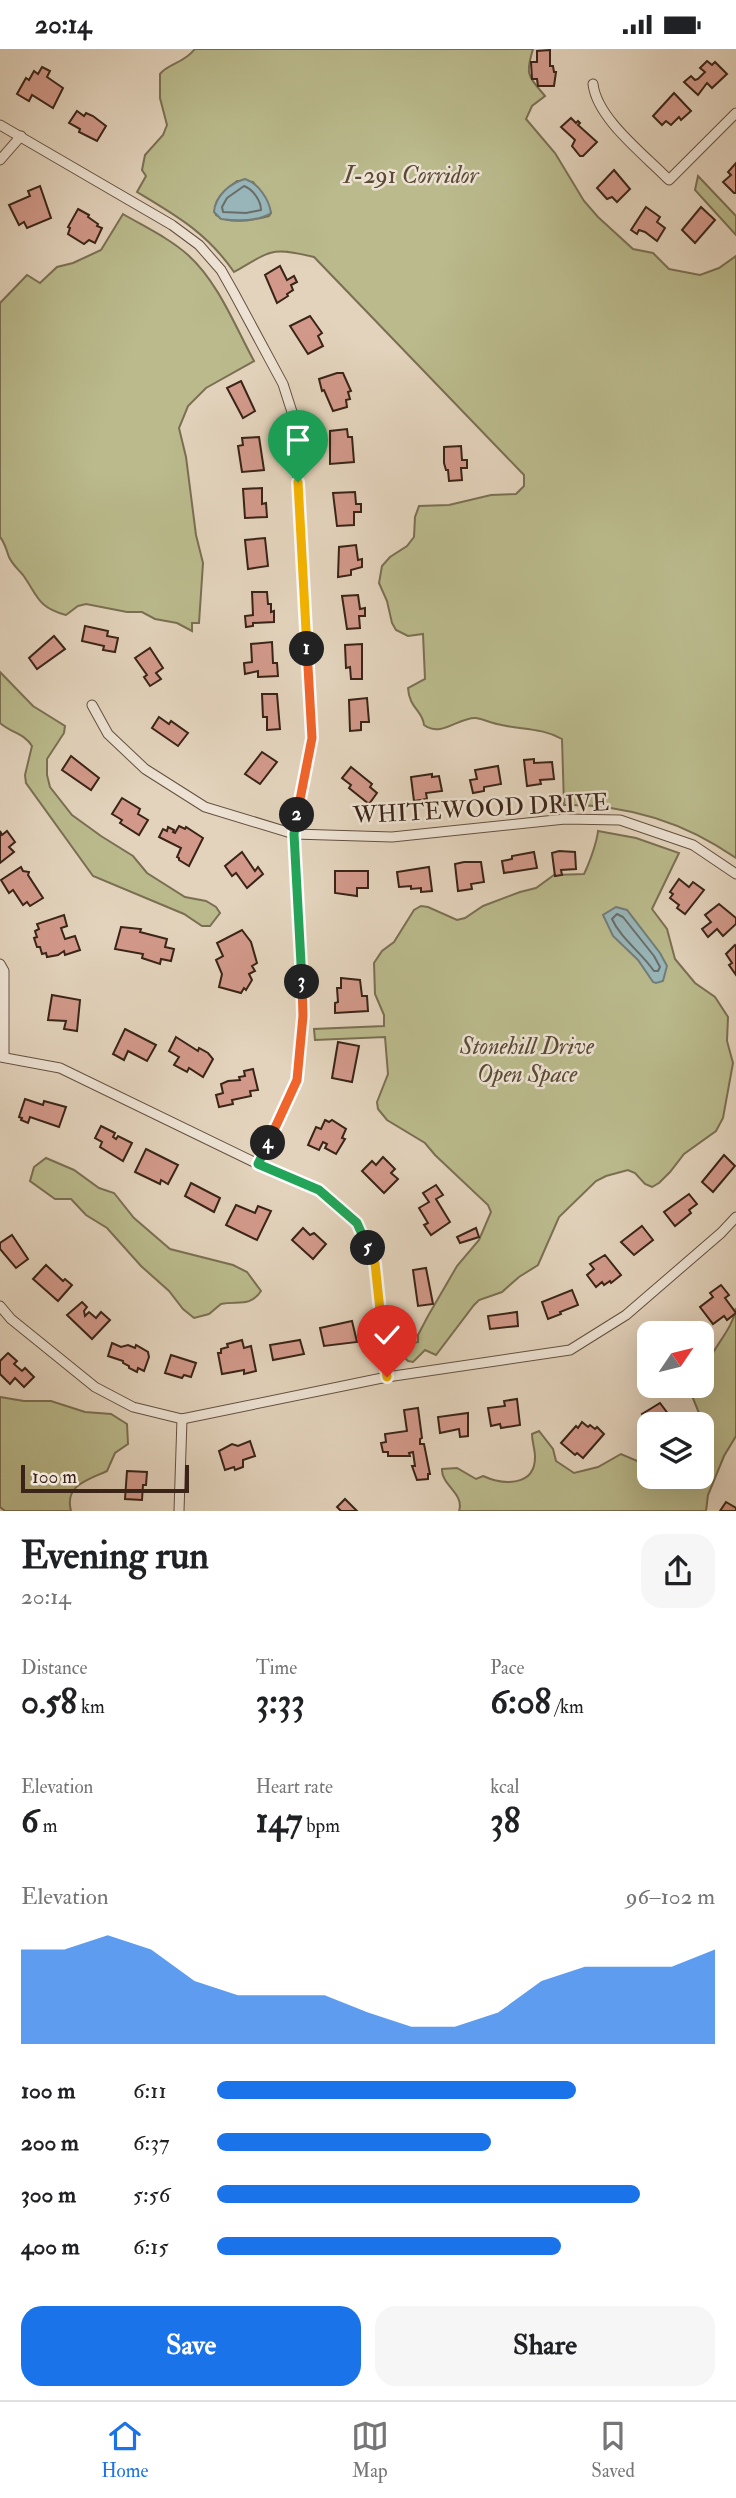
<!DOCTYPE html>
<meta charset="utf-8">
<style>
:root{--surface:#fff;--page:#f6f6f6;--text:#202124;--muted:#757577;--line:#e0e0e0;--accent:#1a73e8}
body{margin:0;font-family:"IM FELL Double Pica",serif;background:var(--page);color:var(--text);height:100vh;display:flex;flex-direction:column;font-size:26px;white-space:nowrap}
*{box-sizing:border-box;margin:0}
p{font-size:23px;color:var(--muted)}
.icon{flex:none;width:38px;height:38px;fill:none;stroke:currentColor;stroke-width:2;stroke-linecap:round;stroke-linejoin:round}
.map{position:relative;height:1462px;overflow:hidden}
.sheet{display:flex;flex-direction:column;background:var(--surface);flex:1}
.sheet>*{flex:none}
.needle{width:46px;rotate:55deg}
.fabs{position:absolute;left:637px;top:1272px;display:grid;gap:14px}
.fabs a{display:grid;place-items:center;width:77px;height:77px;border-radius:14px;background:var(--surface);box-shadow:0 7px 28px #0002;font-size:35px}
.scale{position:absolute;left:21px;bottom:18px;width:168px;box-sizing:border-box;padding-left:7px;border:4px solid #3a2417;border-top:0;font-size:19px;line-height:24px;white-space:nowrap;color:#3a2417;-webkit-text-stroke:5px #ede2d3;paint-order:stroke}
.pin{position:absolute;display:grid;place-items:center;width:60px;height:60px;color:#fff;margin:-72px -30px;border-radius:50% 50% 50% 0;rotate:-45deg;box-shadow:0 0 7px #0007}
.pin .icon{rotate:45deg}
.km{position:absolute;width:35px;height:35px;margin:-18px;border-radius:50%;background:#222;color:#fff;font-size:19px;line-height:35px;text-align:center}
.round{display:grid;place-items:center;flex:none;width:74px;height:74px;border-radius:21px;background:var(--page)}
.head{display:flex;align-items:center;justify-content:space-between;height:119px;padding:0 21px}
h1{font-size:38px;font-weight:700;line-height:52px}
.figures{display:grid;grid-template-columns:repeat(3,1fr);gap:10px;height:119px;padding:7px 21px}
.figures div{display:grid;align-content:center}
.figures b{font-size:35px;font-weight:700}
.figures small{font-size:19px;font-weight:400}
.figures p{font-size:19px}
.chart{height:196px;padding:14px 21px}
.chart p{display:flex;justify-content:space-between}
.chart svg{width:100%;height:126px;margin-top:7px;fill:var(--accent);opacity:.7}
.action{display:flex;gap:14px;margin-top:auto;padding:14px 21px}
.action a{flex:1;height:80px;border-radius:21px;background:var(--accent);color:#fff;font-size:28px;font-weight:700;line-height:80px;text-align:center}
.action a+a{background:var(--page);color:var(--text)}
ul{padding:0 21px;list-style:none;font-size:23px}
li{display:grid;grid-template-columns:112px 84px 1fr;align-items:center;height:52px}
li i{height:18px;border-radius:9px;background:var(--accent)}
.status{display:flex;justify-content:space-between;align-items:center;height:49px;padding:0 35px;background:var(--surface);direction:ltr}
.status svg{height:19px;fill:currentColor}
.tab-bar{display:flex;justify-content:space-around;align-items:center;height:98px;border-top:2px solid var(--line);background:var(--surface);font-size:19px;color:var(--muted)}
.tab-bar a{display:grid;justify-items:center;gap:4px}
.tab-bar .selected{color:var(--accent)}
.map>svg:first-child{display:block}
.green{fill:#baba8c;stroke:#7a6f52;stroke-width:2;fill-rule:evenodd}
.water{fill:#98b6ba;stroke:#727c79;stroke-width:2}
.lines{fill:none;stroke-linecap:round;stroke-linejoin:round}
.shore{stroke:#696d68;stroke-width:2}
.building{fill:#d2998a;stroke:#3a2417;stroke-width:2}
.minor-casing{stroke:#645040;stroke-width:11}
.minor{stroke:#ede2d3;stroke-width:9}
.split-1-casing{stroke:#fff;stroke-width:14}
.split-2-casing{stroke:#fff;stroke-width:14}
.split-3-casing{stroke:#fff;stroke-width:14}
.split-4-casing{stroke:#fff;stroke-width:14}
.split-5-casing{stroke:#fff;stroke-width:14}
.split-6-casing{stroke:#fff;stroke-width:14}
.split-1{stroke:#f5b400;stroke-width:9}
.split-2{stroke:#f0652b;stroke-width:9}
.split-3{stroke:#22a559;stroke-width:9}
.split-4{stroke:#f0652b;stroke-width:9}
.split-5{stroke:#22a559;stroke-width:9}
.split-6{stroke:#f5b400;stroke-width:9}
.labels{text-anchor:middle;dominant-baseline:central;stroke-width:5;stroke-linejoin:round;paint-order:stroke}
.park-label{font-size:24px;font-style:italic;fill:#5a4a34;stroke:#ede2d3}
.street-label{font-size:24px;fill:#3a2417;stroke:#ede2d3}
</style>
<div class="status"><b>20:14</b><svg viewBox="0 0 49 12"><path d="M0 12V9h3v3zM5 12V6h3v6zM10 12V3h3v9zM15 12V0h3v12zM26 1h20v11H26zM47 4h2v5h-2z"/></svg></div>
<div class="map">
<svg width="736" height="1462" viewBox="0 0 736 1462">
<rect width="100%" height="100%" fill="#e3d3bc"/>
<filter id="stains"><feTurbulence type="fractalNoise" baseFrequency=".00286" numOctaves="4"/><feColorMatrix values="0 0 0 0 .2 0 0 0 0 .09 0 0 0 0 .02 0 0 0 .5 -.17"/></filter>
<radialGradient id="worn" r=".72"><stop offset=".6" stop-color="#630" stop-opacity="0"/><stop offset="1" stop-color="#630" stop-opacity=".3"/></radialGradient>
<g class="green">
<path d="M195 0H533C525 26 528 27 545 47L532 57 526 70 555 104 584 152 598 168 633 200 653 204 669 220 700 226 719 219 736 207V809C684 773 628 755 564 756L562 690C541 678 519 681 497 675 491 674 483 670 476 669 458 668 442 689 424 676 423 662 409 659 408 639L425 630 423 585 408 587 396 581 392 574 387 552 379 534 382 517 390 508 407 497 414 488 415 468 419 457 449 456 491 446 516 445 524 437V426L314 208C271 197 271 202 234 223 207 184 177 167 137 143L146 127 142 121 145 106 163 86 167 76 160 49V25C169 14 183 15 195 0ZM237 132 253 133 260 142 271 164 269 167C254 171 229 176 216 166 212 150 226 141 237 132Z"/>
<path d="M698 127 736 167V186L695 141Z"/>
<path d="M123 165C145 178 169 189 188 206 218 233 235 277 254 312L206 339 188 357 179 379 186 408 196 486 203 514 199 574H192V582L177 574 155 570 142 563H127L86 555 78 557 66 566C37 558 38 547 23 526 18 520 12 515 9 508 6 500 5 494 0 488V254L27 226 40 234 57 218 73 214 101 201Z"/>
<path d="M0 623 33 657 65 677 64 684 47 710V726L50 738 72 766 101 787 133 807 147 824 185 848 206 852 216 858 220 864 210 877H202L184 865 93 827 26 734 25 726 32 697C24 684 11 684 0 674Z"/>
<path d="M598 782 636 789 679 804 652 860 667 880 675 910 695 934 715 948 728 968 727 992 733 1014 723 1069 716 1082 684 1105 670 1123 659 1134 652 1138 645 1135 635 1124 628 1121 606 1127 596 1132 559 1168 538 1216 519 1228 502 1243 479 1251 474 1256 436 1306 425 1301 413 1313 408 1312 403 1307 402 1295 418 1293V1286L428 1267 457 1217 479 1191 491 1163 488 1156 435 1106 425 1094 387 1071 378 1060 377 1053 388 1025 385 988 315 991 314 980 384 977V966L375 945 374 914 382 902 394 893 414 861 421 857 428 858 457 871 465 869 483 857 520 843 536 839 554 826 584 825C589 815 597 793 598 782Z"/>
<path d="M46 1109 74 1121 99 1139 114 1144 134 1169 170 1200 233 1216 247 1223 261 1242C250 1259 237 1251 221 1255L209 1265 194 1269 183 1260 169 1242 141 1217 107 1179 86 1166 71 1150H55L30 1132 34 1118Z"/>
<path d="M736 1259V1387L724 1407 708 1446 706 1462H459C465 1445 441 1436 442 1420L457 1419 476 1430 483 1427C503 1436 535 1438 535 1408 535 1400 532 1393 532 1385L539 1382 553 1400 556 1412 574 1424 598 1418 621 1405 649 1417V1428H702V1376L699 1375V1364L690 1342 692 1337H702C702 1306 732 1286 736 1259Z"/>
<path d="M0 1348 24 1352H51L85 1363 111 1365 127 1375 128 1395 115 1404 107 1422C88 1431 64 1436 71 1462H5L0 1458Z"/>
</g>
<g class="water">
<path d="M245 130C258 134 269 150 271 164 257 173 237 172 221 170L214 163C215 147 230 134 245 130Z"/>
<path d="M616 858 627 861 660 904 667 917 663 932 656 934 653 933 638 911 613 887 603 866Z"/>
</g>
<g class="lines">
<g class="shore">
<path d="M244 137C253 140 261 152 261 161L246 164 223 163 222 158 227 149Z"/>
<path d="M617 865 623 868 654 907 660 918 658 922H654C641 903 621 890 612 870Z"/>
</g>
</g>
<g class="building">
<path d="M550 1V17H553L554 23H556L554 37H538L537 30H532L531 13H537V2Z"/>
<path d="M707 12 712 16 715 13 727 25 712 39 707 34 698 46 684 33 691 27 695 31 698 30 705 23 700 19Z"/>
<path d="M42 18 50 22 47 28 63 39 53 59 32 46 29 52 17 45 26 29 29 31 34 22 38 25Z"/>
<path d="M674 44 691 62 681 71 679 68 671 76 666 72 662 76 653 67Z"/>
<path d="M77 62 84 67 86 64 93 67 106 77 97 92 79 83 80 80 69 74Z"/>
<path d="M571 69 576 74 578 72 580 74 578 76 597 93 583 107H580L572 97 575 91 561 78Z"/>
<path d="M736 114V144H734L723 133 731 126 728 123Z"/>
<path d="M614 121 630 140 617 153 612 148 607 150 597 139Z"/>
<path d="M40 137 51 169 27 179 24 173 19 176 9 156 30 147 28 142Z"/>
<path d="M646 158 660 168 657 173 665 179 657 192 645 183 639 181 637 185 631 181Z"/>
<path d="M701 158 715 171 695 194 682 181Z"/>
<path d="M78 160 89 166 88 168 98 175 97 177 102 179 95 194 89 191 84 195 68 185 70 179 68 178Z"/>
<path d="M280 217 287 231 294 227 297 233 291 236 293 241 287 245 288 247 277 254 265 226Z"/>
<path d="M310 267 322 284 318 287 323 297 308 305 290 277Z"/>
<path d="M337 324H343L351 342 348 343 350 350 346 351 347 358 333 362 324 341 322 342 319 330Z"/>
<path d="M241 332 255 362 243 369 227 339Z"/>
<path d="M347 380 348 388H352L354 413 330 415V382Z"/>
<path d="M259 388 264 421 242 423 238 397 243 396 242 389Z"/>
<path d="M461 397 462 411H467V419H461L462 431 449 432 448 421H446L444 414V398Z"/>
<path d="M262 439V455L266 454 267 468 245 469 243 440Z"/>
<path d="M355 443 356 455H361V463H354V476L337 477 333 444Z"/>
<path d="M265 489 268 517 248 520 245 491Z"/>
<path d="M356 496 358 511 362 510V518L351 521V526L338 528 339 498Z"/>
<path d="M252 543H267L268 555H271V563L274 562V573L253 574V577L246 578 245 567 253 566Z"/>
<path d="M358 546 360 560 365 559V567H359L360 579 347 580 342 547Z"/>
<path d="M85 577 108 582 107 587 118 589 115 603 103 601 104 597 82 592Z"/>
<path d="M54 587 65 600 37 620 29 609Z"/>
<path d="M272 593 273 614H277L278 627 258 628V622L245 625 244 614 252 613 251 595Z"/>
<path d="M362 595V630H351L350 618 346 619 345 596Z"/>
<path d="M150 599 163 619 156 624 161 630 150 637 144 628 147 626 135 609Z"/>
<path d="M262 645H277L280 680 267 681V668H263Z"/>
<path d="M367 649 369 673H361V681L350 682 349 651Z"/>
<path d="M159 668 169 675 171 672 188 684 178 697 152 679Z"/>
<path d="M262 703 277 713 260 735 245 725Z"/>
<path d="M71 707 99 729 91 741 62 721Z"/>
<path d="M534 710V714L552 713 554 730 540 731 541 735 527 737 524 711Z"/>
<path d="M498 717 501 735 484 738V742L473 744 470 731 477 730 475 721Z"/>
<path d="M351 718 372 735 370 738 377 744 369 755 349 739 351 736 342 729Z"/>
<path d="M432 725V728L439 727 442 742 426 744 427 750 414 752 411 728Z"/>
<path d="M122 749 140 760 138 765 148 771 139 786 120 774 122 771 112 765Z"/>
<path d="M179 777 185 780 186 778 203 789 189 817 179 811V809L177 808 181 799 159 788 163 780 167 782 168 778 174 781 173 783 175 784Z"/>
<path d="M0 782 2 786 7 782 15 793 9 798 14 803 0 814Z"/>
<path d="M559 802 575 803 576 820 561 821 562 826 555 827 552 804Z"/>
<path d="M242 803 255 822 258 818 263 825 247 839 236 824 232 827 225 817Z"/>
<path d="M534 803 537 819 504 824 502 812 512 810V807Z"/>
<path d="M464 813H481L484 833 471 835 472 840 458 842 455 815Z"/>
<path d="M21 818 23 822 29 823 28 826 43 849 30 857 27 853 23 856 13 841 9 844 1 831Z"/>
<path d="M429 818 432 842 421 843V839L411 840V837L399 838 397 823Z"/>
<path d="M335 822H368V839H357V847L335 844Z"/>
<path d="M679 830 689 838 693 833 704 841 685 865 677 859 679 856 670 849 673 845 670 843Z"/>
<path d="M719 855 736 869V875L723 887 717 880 708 888 702 880 711 873 705 866Z"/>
<path d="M64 866 67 877 61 879 65 890 75 887 80 901 65 906 64 902 58 906 47 908 46 904 42 905 40 898H37L34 889 37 888 35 882 39 880 37 875Z"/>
<path d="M121 878 141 880 140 883 167 890 165 898 174 900 171 912 161 910 160 915 142 909 143 905 115 900Z"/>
<path d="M242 881 251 893 257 914 252 917 255 922 249 925 252 931 246 941 244 939 241 944 219 938 222 925 216 911 223 907 217 894Z"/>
<path d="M735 896 736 897V926L729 916 732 914 726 905Z"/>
<path d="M341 929 360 931 362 947H367L368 962 335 964V954L338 953 337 939H341Z"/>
<path d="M52 946 80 951 77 982 64 980 66 972 48 971Z"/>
<path d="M125 980 156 996 147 1012 128 1002 124 1011 113 1005Z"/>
<path d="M176 988 198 1002 199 999 208 1004 213 1010 203 1028 189 1019 187 1023 174 1016 179 1008 169 1002Z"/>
<path d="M338 993 359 997 352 1033 332 1029Z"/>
<path d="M253 1020 258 1041 250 1042 251 1047 232 1051 233 1055 219 1058 216 1046 223 1044 221 1035 228 1032 240 1031 239 1028 245 1027 244 1022Z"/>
<path d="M25 1050 43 1056 44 1052 66 1058 59 1078 30 1068 28 1074 21 1071 22 1069 19 1068Z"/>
<path d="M325 1071 329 1073 332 1071 346 1080 342 1089 345 1090 336 1105 325 1099 327 1095 323 1093 319 1101 308 1096 316 1078 321 1080Z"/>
<path d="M101 1077 115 1084 113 1088 116 1090 118 1087 132 1094 123 1112 100 1098 102 1093 95 1089Z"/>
<path d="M146 1100 178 1116 168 1135 161 1131 160 1135 135 1123Z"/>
<path d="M724 1106 735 1117 713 1143 702 1133Z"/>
<path d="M383 1108 395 1120 391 1124 398 1130 384 1144 362 1122 372 1112 376 1116Z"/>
<path d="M191 1134 220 1149 214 1163 185 1147Z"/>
<path d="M436 1136 443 1146 436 1150 450 1173 431 1186 424 1176 428 1174 419 1159 429 1153 423 1144Z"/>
<path d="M689 1145 697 1155 689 1161 691 1164 675 1177 664 1163Z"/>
<path d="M236 1156 255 1164 258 1157 271 1162 257 1191 226 1176Z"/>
<path d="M642 1177 653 1191 634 1206 621 1193Z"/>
<path d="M303 1179 310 1186 314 1184 326 1195 313 1210 292 1191Z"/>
<path d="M476 1179 479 1188 460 1194 457 1188Z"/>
<path d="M12 1186 28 1210 16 1219 0 1200V1194Z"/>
<path d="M605 1206 621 1226 611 1234 610 1232 604 1236 602 1233 596 1238 587 1226 594 1220 590 1215Z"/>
<path d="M46 1216 63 1232 65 1230 72 1236 58 1252 33 1230Z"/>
<path d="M426 1219 433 1255 418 1257 413 1221Z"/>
<path d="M721 1236 729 1246 725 1249 736 1264 727 1271 724 1267 713 1275 700 1258 713 1248 710 1244Z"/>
<path d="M572 1241 578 1256 560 1263 561 1265 548 1270 542 1253Z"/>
<path d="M82 1253 87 1258 84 1262 85 1267 89 1263 96 1269 101 1263 110 1271 92 1290 67 1266Z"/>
<path d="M517 1263 518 1277 490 1280 488 1267Z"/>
<path d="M352 1272 357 1293 324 1297 320 1279Z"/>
<path d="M242 1291 244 1299 251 1297 256 1322 244 1325V1321L222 1325 218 1304H221V1300L228 1298 227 1295Z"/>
<path d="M300 1291 304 1305 273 1311 270 1296Z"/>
<path d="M112 1294 121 1298 128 1296 135 1299 136 1296 148 1303 149 1308 144 1322 138 1319 137 1323 129 1319V1317L123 1314V1312L108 1307Z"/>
<path d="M8 1304 17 1312 14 1315 22 1322 25 1319 34 1328 24 1338 15 1329 10 1335 0 1325V1312Z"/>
<path d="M171 1306 196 1314 191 1328 184 1326 182 1329 165 1324Z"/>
<path d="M517 1350 520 1376 501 1379 500 1375 491 1377 488 1359 505 1357 504 1352Z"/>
<path d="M660 1354 672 1370 664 1376H649L648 1387 639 1374 645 1370 642 1365Z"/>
<path d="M418 1359 422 1389 420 1390V1395H424L430 1425H428V1430L417 1431 412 1417H415L413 1403 409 1404 410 1407H388V1403H383L381 1394 386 1393 385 1385 407 1382 404 1361Z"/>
<path d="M468 1364V1387L460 1388 459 1380 440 1384 438 1368Z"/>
<path d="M582 1373 588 1378 590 1376 595 1380 597 1378 604 1385 583 1409 577 1404 575 1406 561 1394 576 1377 578 1379Z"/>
<path d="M250 1392 255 1407 243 1411V1418L235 1421 234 1418 225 1421 219 1402 232 1395 238 1397Z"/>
<path d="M127 1422 147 1423 146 1436H143L142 1451 125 1450Z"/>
<path d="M345 1450 357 1462H341L337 1458Z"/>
<path d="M726 1453 736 1459V1462H720Z"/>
</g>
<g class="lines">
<g class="minor-casing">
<g id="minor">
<path d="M593 35C597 70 645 106 669 131L736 64"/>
<path d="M0 76 172 176 199 196 221 221 234 244 283 335 292 363 298 433 312 689 294 785 303 967 297 1031 258 1115"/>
<path d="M0 111 21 87"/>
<path d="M92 656 108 685 145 720 205 758 294 785 392 788 565 770 620 771 693 796 736 825"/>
<path d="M0 915 4 922V1007"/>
<path d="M0 1008 60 1019 258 1115 319 1141 357 1174 375 1214 387 1328"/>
<path d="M0 1257 11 1270 95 1338 133 1358 182 1370 387 1328 570 1301 626 1266 721 1184 736 1168"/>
<path d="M179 1462 182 1370"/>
</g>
</g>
<use href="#minor" class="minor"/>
</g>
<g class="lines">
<g class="split-1-casing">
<path id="split-1" d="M298 433 307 600"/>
</g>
<g class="split-2-casing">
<path id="split-2" d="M297 766 312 689 307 600"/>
</g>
<g class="split-3-casing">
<path id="split-3" d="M297 766 294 785 302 933"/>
</g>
<g class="split-4-casing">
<path id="split-4" d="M268 1094 297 1031 303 967 302 933"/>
</g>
<g class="split-5-casing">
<path id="split-5" d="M268 1094 258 1115 319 1141 357 1174 368 1199"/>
</g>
<g class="split-6-casing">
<path id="split-6" d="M368 1199 375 1214 387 1328"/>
</g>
<use href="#split-1" class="split-1"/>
<use href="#split-2" class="split-2"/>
<use href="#split-3" class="split-3"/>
<use href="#split-4" class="split-4"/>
<use href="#split-5" class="split-5"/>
<use href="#split-6" class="split-6"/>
</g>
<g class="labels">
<g class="park-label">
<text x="411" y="126">I-291 Corridor</text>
<text x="527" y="997">Stonehill Drive<tspan x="527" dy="28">Open Space</tspan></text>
</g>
<g class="street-label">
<text transform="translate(481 760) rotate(-3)">WHITEWOOD DRIVE</text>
</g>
</g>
<rect width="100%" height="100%" filter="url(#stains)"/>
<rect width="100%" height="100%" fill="url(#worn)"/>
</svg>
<div class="fabs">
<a><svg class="needle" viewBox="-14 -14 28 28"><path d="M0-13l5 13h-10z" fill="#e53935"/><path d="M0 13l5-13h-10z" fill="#757577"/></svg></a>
<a><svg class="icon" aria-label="layers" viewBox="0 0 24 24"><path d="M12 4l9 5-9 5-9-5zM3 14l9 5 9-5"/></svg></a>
</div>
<div class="scale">100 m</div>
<div class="pin" style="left:298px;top:433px;background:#1e9e55"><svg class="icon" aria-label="arrive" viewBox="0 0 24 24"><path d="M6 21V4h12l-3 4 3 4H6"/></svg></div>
<div class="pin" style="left:387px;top:1328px;background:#d93025"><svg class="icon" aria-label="check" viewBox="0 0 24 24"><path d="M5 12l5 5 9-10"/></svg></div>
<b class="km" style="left:307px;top:600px">1</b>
<b class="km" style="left:297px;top:766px">2</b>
<b class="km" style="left:302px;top:933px">3</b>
<b class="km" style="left:268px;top:1094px">4</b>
<b class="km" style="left:368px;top:1199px">5</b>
</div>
<section class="sheet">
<div class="head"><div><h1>Evening run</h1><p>20:14</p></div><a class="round"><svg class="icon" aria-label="share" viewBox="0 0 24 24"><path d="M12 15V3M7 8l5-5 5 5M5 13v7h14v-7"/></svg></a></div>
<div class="figures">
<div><p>Distance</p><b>0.58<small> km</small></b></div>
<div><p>Time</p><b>3:33</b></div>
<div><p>Pace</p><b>6:08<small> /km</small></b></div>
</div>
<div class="figures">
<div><p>Elevation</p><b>6<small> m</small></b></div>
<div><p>Heart rate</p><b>147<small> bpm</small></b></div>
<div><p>kcal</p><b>38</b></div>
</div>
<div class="chart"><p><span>Elevation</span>96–102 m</p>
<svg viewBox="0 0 160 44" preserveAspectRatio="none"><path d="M0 44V11L10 11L20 6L30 11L40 22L50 27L60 27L70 27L80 33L90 38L100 38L110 33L120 22L130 17L140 17L150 17L160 11V44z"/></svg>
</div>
<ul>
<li><b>100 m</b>6:11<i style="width:72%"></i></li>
<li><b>200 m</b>6:37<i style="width:55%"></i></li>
<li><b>300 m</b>5:56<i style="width:85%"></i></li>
<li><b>400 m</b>6:15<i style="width:69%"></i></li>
</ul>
<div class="action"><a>Save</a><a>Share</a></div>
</section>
<nav class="tab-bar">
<a class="selected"><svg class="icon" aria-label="home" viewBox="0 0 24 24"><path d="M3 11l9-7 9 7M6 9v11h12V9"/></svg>Home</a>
<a><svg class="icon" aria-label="map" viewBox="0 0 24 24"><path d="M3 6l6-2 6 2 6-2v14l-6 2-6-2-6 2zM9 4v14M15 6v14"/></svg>Map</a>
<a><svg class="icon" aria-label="saved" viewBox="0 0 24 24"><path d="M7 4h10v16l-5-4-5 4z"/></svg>Saved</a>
</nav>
